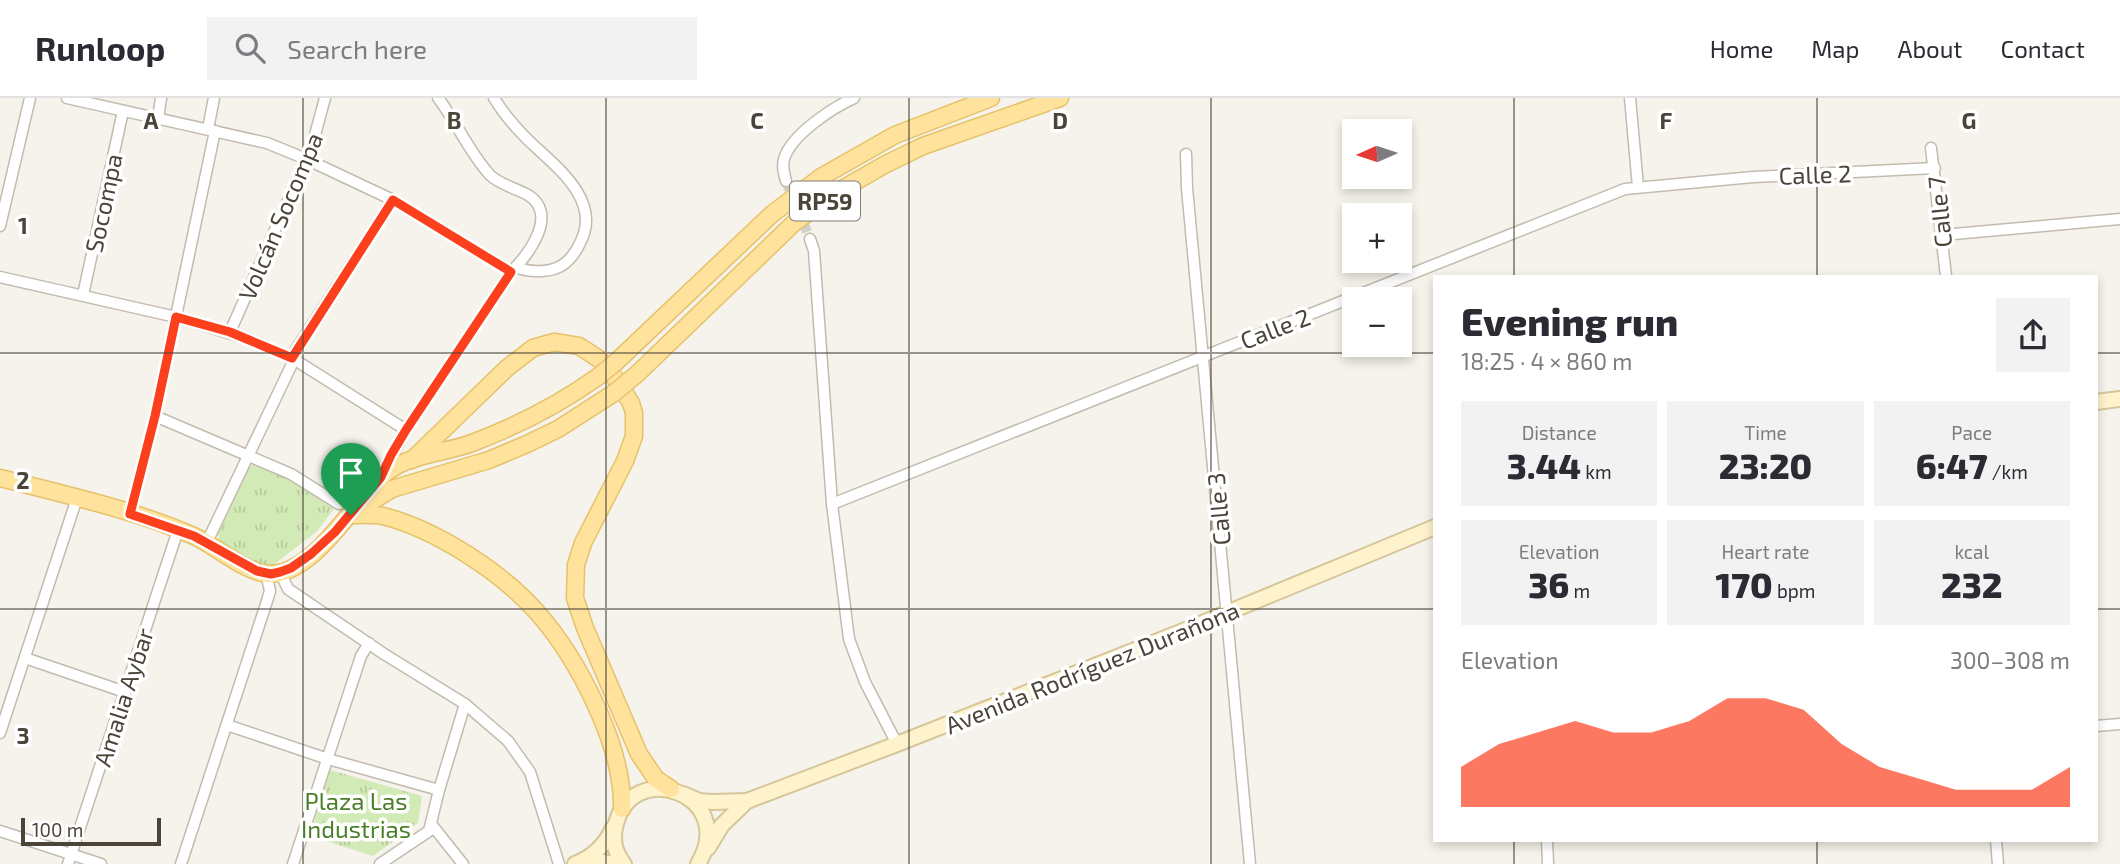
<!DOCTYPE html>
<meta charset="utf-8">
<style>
:root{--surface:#fff;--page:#f2f2f3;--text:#2b2b33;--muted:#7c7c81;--line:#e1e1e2;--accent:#fc3f1d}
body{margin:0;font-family:"Exo 2",sans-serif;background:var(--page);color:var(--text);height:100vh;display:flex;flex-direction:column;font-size:26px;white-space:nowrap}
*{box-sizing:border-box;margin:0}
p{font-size:23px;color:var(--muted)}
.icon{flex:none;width:38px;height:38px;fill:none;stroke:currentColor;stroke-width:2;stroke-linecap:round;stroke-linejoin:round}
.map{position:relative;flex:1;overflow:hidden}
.sheet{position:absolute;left:1433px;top:177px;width:665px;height:567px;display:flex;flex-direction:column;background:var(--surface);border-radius:0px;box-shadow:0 4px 10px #0003}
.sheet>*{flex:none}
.needle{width:46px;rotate:267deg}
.tools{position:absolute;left:1342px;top:21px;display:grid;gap:14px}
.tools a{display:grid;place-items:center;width:70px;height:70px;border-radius:0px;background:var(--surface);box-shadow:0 4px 10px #0003;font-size:35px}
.scale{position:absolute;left:21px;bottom:18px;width:140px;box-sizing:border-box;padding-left:7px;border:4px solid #4b4439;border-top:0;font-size:19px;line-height:24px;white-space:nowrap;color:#4b4439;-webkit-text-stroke:5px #fff;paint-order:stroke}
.pin{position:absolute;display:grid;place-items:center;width:60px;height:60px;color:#fff;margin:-72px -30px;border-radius:50% 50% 50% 0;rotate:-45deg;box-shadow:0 0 7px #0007}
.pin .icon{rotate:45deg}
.round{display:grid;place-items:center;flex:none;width:74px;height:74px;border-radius:0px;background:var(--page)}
.head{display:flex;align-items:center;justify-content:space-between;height:119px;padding:0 28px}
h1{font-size:38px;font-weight:800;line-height:52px}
.figures{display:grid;grid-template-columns:repeat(3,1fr);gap:10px;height:119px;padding:7px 28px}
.figures div{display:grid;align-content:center;border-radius:0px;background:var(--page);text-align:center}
.figures b{font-size:35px;font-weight:800}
.figures small{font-size:19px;font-weight:400}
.figures p{font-size:19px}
.chart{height:196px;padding:14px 28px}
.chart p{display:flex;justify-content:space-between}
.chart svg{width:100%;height:126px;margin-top:7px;fill:var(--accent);opacity:.7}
header{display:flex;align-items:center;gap:42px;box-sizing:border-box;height:98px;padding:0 35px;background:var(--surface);border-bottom:2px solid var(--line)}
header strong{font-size:33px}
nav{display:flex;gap:38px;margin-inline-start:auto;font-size:24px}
.search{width:490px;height:63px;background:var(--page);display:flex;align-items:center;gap:18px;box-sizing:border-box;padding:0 24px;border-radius:0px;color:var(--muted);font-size:26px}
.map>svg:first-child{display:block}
.grass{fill:url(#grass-tufts)}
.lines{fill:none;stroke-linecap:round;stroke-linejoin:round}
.street-tunnel{stroke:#d4d0c8;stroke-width:10;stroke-dasharray:10 5;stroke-linecap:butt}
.street-casing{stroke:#c2bbae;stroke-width:13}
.secondary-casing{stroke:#d6c79b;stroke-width:18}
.primary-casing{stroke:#e6c16a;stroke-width:19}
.street{stroke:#fff;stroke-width:10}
.secondary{stroke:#fff3cd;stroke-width:14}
.primary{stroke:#ffe39c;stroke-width:16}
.primary-bridge-casing{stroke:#e6c16a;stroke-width:19;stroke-linecap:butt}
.primary-bridge{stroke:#ffe39c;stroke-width:16}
.route-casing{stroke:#fff;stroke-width:14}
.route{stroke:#fc3f1d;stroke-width:9}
.grid{fill:none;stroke:#4b4439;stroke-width:2;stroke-opacity:0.55}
.labels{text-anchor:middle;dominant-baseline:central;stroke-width:7;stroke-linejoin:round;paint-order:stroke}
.shield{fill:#fff;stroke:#817c74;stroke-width:2}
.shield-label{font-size:23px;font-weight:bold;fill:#4b4439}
.street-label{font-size:24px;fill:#4b4439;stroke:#fff}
.park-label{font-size:24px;fill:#4a7f2a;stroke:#fff}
.grid-label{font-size:23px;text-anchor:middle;font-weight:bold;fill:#4b4439;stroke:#fff;stroke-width:7;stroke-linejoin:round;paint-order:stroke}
</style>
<header>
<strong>Runloop</strong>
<div class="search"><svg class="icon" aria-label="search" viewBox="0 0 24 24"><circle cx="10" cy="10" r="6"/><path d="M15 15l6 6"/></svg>Search here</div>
<nav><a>Home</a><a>Map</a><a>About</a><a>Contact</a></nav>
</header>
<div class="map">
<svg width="2120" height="766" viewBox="0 0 2120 766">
<defs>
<pattern id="grass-tufts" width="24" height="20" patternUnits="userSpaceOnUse" patternTransform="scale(1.75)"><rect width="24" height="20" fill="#d2eab5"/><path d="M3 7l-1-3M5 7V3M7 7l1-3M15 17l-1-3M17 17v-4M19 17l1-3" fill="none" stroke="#b6ca9c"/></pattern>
</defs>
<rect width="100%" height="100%" fill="#f6f3ec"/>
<g class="grass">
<path d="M257 365 301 386 334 411 316 434 272 468 259 469 223 448 217 436 249 369Z"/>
<path d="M330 672 422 698 418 725 373 758 310 738Z"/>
</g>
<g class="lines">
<path class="street-tunnel" d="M786 83 810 141"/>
<g class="street-casing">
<g id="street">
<path d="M67 0 267 45 306 61 393 102 511 174"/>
<path d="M494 0C503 15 516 30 528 42 555 68 603 102 580 145 576 154 568 165 559 169 547 175 527 174 516 169"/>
<path d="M1630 0 1638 89"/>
<path d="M158 21 161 0"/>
<path d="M208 31 214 0"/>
<path d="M1931 50 1946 178"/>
<path d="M1186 56 1187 90 1250 766"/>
<path d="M786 83C784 76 782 69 784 61 791 37 832 10 854 0"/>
<path d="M0 128 30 0"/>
<path d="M1943 137 2120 121"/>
<path d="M810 141 814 153 832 406 849 541 865 584 897 646"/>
<path d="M0 179 176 219 245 240 292 260 406 332"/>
<path d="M83 197 123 13"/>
<path d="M230 234 312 48 325 0"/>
<path d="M155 318 291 376 339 406"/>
<path d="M382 376 406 332 511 174C529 156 559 116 528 97 516 90 500 87 490 77 470 56 456 23 438 0"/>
<path d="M832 406 1625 91 1753 79 1935 70"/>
<path d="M130 416 155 318 215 33"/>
<path d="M207 444 291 268 295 253 393 102"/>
<path d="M280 474 288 491 384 556 465 606 508 643 530 674 559 766"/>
<path d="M25 560 125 594"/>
<path d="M227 627 328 661 439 692"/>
<path d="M2096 628 2120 626"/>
<path d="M0 635 77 400"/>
<path d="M432 727 463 766"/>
<path d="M0 733 101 766"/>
<path d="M1547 742 1548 766"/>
<path d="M1996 742 1998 766"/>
<path d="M68 766 178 432"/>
<path d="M181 766 267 503 270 493 266 475"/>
<path d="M293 766 361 558 369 545"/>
<path d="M380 766 429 733 439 692 465 606"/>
</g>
</g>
<g class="secondary-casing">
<g id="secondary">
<path d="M2096 304 2120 301"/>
<path d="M683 696 699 703 712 704 747 703 897 646 1178 535 1435 429"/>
<path d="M708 750 722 727 747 703"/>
<path d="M584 764 597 763 613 766"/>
<path d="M575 766C593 759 605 748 613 730"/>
<path d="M624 766C616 756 612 743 615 730 629 657 740 696 698 766"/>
</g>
</g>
<g class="primary-casing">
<g id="primary">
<path d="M616 264 772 116 821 79 895 37 991 0"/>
<path d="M637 276 795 124 837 94 886 66 923 48 1060 0"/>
<path d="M412 362 507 270 533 250 554 244 579 248 599 261 615 280 631 305 634 315V338L625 363 583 445 576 467 575 500 585 530 639 656 656 681 671 691"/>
<path d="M0 380C65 397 132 411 194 438 216 448 246 475 269 476 316 477 356 399 387 374 411 356 445 355 472 345 517 328 560 306 599 278"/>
<path d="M361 410 392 391 489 362 527 346 558 331 614 295"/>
<path d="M351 417C361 417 372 416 383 418 435 431 500 473 536 513 577 559 624 648 622 711"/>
</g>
</g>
<use href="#street" class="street"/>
<use href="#secondary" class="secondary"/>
<use href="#primary" class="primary"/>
<g class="primary-bridge-casing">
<g id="primary-bridge">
<path d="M599 278 616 264"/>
<path d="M614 295 637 276"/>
</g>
</g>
<use href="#primary-bridge" class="primary-bridge"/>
</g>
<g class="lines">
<g class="route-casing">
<path id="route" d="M393 102 511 174 406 332 391 357 381 379 335 434 311 456 291 470 280 474 271 476 257 473 194 438 130 416 155 318 176 219 230 234 292 260Z"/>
</g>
<use href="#route" class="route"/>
</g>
<path class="grid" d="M303 0V766M606 0V766M909 0V766M1211 0V766M1514 0V178M1817 0V178M0 255H1435M2096 255H2120M0 511H1435M2096 511H2120M1514 742V766M1817 742V766"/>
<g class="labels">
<rect class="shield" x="790" y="83.5" width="70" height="39" rx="5"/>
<g class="shield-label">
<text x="825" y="103">RP59</text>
</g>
<g class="street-label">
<text transform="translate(1815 76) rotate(-2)">Calle 2</text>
<text transform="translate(103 105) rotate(-78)">Socompa</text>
<text transform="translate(1939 114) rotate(-96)">Calle 7</text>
<text transform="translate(280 118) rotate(-67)">Volcán Socompa</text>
<text transform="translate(1275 230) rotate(-21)">Calle 2</text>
<text transform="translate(1218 411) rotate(-95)">Calle 3</text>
<text transform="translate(1092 569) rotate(-22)">Avenida Rodríguez Durañona</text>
<text transform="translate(123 599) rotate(-72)">Amalia Aybar</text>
</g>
<g class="park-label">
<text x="356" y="702">Plaza Las<tspan x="356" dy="28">Industrias</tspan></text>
</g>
</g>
<g class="grid-label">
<text x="151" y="31">A</text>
<text x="454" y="31">B</text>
<text x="757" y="31">C</text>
<text x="1060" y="31">D</text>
<text x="1666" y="31">F</text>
<text x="1969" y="31">G</text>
<text x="23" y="136">1</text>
<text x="23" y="391">2</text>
<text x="23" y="646">3</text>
</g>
</svg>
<div class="tools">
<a><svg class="needle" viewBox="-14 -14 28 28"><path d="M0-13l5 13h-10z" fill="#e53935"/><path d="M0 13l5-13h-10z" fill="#7c7c81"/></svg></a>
<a>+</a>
<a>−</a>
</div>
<div class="scale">100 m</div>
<div class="pin" style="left:351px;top:417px;background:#1e9e55"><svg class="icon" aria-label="arrive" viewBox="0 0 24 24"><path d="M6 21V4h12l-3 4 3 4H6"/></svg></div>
<section class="sheet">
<div class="head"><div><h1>Evening run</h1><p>18:25 · 4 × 860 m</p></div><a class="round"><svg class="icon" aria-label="share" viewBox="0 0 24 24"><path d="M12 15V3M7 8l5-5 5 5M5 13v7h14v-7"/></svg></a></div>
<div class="figures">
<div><p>Distance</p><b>3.44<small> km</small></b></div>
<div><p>Time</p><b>23:20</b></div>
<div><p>Pace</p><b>6:47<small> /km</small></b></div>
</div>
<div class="figures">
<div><p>Elevation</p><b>36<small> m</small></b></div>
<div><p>Heart rate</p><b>170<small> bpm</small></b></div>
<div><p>kcal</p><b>232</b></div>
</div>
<div class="chart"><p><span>Elevation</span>300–308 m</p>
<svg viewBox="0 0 160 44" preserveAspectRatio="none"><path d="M0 44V30L10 22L20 18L30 14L40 18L50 18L60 14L70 6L80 6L90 10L100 22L110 30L120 34L130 38L140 38L150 38L160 30V44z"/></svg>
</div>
</section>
</div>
